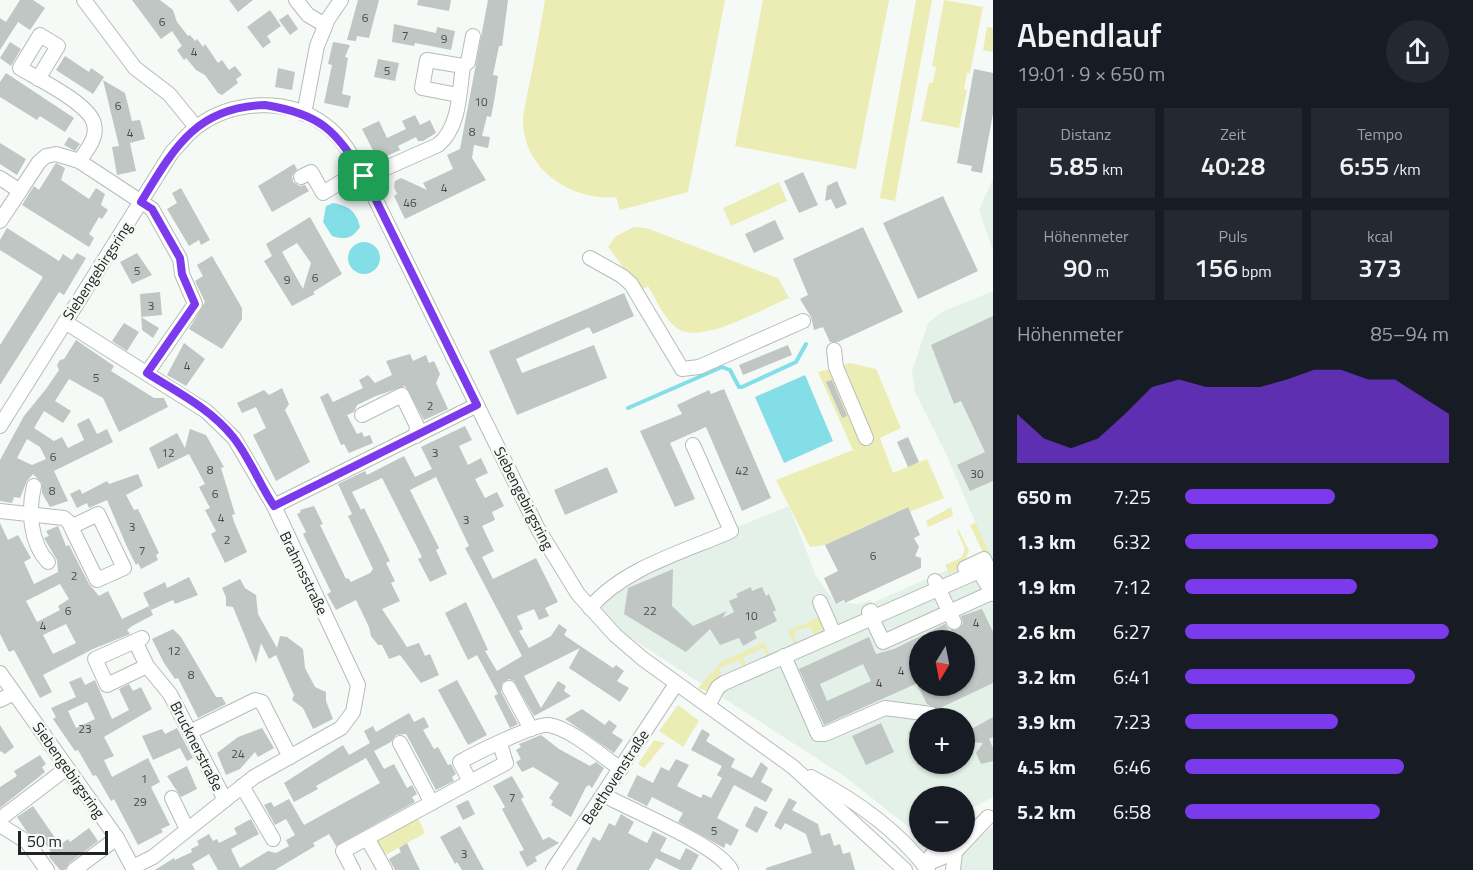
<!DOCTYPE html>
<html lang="de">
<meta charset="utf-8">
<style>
:root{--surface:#171b24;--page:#242831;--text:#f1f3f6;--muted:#9ea1a6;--accent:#7c3aed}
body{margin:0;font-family:"Titillium Web",sans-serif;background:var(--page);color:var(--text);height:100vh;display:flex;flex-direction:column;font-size:22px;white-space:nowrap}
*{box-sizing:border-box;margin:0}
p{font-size:20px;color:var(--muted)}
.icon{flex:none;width:33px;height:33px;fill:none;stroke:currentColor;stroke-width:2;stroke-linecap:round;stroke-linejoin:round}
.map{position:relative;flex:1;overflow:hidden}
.sheet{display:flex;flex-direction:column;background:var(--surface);width:480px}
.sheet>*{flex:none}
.needle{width:39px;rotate:190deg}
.controls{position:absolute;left:909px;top:630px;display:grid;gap:12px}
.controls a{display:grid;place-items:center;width:66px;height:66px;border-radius:50%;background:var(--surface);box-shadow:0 2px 4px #0004;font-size:30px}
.scale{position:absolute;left:18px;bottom:15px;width:90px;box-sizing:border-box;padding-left:6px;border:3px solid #222423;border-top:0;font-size:16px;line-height:21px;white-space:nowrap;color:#222423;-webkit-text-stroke:4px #f5faf6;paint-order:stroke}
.pin{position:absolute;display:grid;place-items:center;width:51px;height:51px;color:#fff;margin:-26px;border-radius:12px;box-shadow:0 3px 9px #0006}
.round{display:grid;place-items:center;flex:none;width:63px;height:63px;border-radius:32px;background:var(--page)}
.overview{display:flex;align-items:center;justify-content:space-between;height:102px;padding:0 24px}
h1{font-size:33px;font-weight:600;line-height:45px}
.figures{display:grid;grid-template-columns:repeat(3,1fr);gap:9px;height:102px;padding:6px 24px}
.figures div{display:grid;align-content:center;border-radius:0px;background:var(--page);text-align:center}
.figures b{font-size:26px;font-weight:600}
.figures small{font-size:16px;font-weight:400}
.figures p{font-size:16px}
.chart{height:168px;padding:12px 24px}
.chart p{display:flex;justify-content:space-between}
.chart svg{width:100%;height:108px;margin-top:6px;fill:var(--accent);opacity:.7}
ul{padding:0 24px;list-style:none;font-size:20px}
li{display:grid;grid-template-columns:96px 72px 1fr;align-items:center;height:45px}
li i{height:15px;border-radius:8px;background:var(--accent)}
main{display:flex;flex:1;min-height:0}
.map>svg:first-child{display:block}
.built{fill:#e4f1e8;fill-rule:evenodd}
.green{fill:#ecedb4}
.water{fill:#84dee7}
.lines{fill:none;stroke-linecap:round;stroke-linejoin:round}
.stream{stroke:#84dee7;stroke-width:4}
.building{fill:#bfc6c4;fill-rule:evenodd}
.minor-casing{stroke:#b6bcb8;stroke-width:16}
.minor{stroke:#fff;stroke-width:14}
.route-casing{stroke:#fff;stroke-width:12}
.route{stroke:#7c3aed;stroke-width:8}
.labels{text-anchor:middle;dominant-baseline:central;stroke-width:5;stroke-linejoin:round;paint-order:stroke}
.number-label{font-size:12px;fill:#494c4b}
.street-label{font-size:15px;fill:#222423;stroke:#f5faf6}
</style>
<main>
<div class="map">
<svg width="993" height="870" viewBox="0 0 993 870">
<rect width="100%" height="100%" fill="#f5faf6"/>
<g class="built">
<path d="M993 179V251L979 210Z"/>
<path d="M993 291V797L965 812 964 796H920L919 832 916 833 844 776 623 633 588 601 693 545 789 506 816 576 835 602 860 604 870 600 872 603 988 552 947 456 915 392 912 371 928 323 942 312ZM920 640H964V686H920ZM920 718H964V764H920Z"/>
<path d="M993 826V870H961L963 848Z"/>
</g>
<g class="green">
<path d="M545 0H725L688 192 620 210 616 197C572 201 524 170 523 122 523 111 527 97 529 86 535 57 540 29 545 0Z"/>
<path d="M763 0H889L856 169 735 146Z"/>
<path d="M916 0H932L895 201 880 198Z"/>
<path d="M944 0 983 7 970 73H967L964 89 967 90 959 128 921 121 929 83H933L936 67 932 66Z"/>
<path d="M987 27 993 28V52L983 50Z"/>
<path d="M779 182 787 201 731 226 723 208Z"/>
<path d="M634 227 646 228 778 278 789 298C764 308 700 346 677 328 665 320 656 299 648 286L641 291 608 247 616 236Z"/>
<path d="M850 363 876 369 901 428 880 438 893 473 927 459 944 498 910 512 907 507 825 545 810 547 776 480 853 450 818 372Z"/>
<path d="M951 507 953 516 928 527 926 521Z"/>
<path d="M976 523 990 555 985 557 970 525Z"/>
<path d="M959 530 969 551 963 567 949 574 945 565 961 558 965 549 957 531Z"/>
<path d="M824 615 822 631 814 635 810 627 797 630 794 635 797 643 794 644 788 631Z"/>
<path d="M764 642 770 656H767L763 648 743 657 746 666 743 667 739 660 719 668 722 677 707 691 698 688 721 662Z"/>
<path d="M678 705 699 721 683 747 659 731Z"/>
<path d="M654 740 665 743 644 768 638 764Z"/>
<path d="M414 818 419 820 425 833 382 857 375 845 377 838Z"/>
</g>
<g class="water">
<path d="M333 203C349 206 356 211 360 227 352 239 345 240 332 236L323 222 326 206Z"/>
<circle cx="364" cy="258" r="16"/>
<path d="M805 375 833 441 784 463 755 397Z"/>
</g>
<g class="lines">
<path class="stream" d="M628 408 722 367 730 370 739 387H742L796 362 806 344"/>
</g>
<g class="building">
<path d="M20 0H33L45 8 30 30 18 22 0 50V18L6 22Z"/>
<path d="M132 0H160L173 10 177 22 188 36 190 35 195 41 197 39 203 47 205 44 218 63 222 60 229 70 235 66 242 75 236 79 238 83 222 95 218 93 205 75 196 70 186 58 184 60 177 50 182 46 172 31 161 39Z"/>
<path d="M229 0H253L238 12Z"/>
<path d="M358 0H379L369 38 357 36 356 41 347 40Z"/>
<path d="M418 0H451L449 11 417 5Z"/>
<path d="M488 0H508L502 46H499L493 75 498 76 495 96 491 117 487 116 482 136 490 137 488 148 474 145 472 158 486 180 405 219 394 196 397 194 394 187 395 181 401 178 427 190 423 183 453 169 447 155 460 149Z"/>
<path d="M270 10 281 26 267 36 271 42 263 48 247 27Z"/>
<path d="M288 14 298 29 290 35 279 20Z"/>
<path d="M394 24 436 33 437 27 455 31 451 50 415 43 414 46 392 42Z"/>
<path d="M10 42 21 49 11 66 0 58Z"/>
<path d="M333 42 350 45 345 57 348 58 342 94 351 96 348 108 324 103 332 65 328 64Z"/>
<path d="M65 56 89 72 91 68 104 77 93 94 56 70Z"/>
<path d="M378 59 399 63 395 81 374 77Z"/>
<path d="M278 68 295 72 292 90 275 87Z"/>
<path d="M974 69 993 73V114L982 173 971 171 972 166 957 163Z"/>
<path d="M6 73 74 118 65 132 40 116 37 120 0 97V82Z"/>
<path d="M103 80 125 93 132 121 140 120 145 139 130 143 136 171 117 175 112 147 119 146Z"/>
<path d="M415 115 420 125 430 120 436 133 423 141H418L416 137 398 146 400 150 378 160 362 129 379 121 387 138 406 129 402 121Z"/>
<path d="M69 137 80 144 75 151 64 145Z"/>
<path d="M0 143 26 159 17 175 0 164Z"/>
<path d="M56 163 65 168 61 180 89 199 96 188 105 194 101 205 108 210 102 219 99 217 89 234 94 238 89 247 22 205 34 186 39 190Z"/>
<path d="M294 164 297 169 292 176 293 182 300 186 305 185 309 191 272 212 258 186Z"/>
<path d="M803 172 818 205 799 213 784 181Z"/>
<path d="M837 181 847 204 836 209 831 199 825 201 827 186Z"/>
<path d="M181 188 210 240 201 245 199 240 189 246 167 209 177 203 172 193Z"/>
<path d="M943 196 978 271 918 299 883 223Z"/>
<path d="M310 217 342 274 313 292 315 294 292 306 264 261 272 256 266 244ZM297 243 311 263 303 289 282 252Z"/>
<path d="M775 220 784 239 754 253 745 234Z"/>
<path d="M863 227 903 312 838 342H830L823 327 814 330 811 317 800 299 808 295 793 259Z"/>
<path d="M7 228 59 261 63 254 72 260 77 253 86 258 64 295 59 292 0 385V345L43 277 0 250V240Z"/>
<path d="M137 253 152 275 132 284 120 262Z"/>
<path d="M212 256 242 308V319L222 349 189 329 205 302 195 281 203 276 197 265Z"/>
<path d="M160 292 162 315 141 317 159 328 153 338 142 330 140 294Z"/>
<path d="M624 293 634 316 593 334 589 327 516 359 522 373 594 345 607 378 517 415 489 351Z"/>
<path d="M993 316V481L970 491 957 465 985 452 961 401 954 404 931 345Z"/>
<path d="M124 323 139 332 127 351 112 341Z"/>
<path d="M76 340 114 366 111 371 154 398H164L168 407 119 432 103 398 69 379 55 401 71 411 63 423 44 411 34 428 54 441 62 437 68 448 84 440 77 424 89 418 97 434 107 429 113 442 54 471 68 501 50 507 42 493V483L33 474 27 481 20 498 14 497 12 503 0 501V460L24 416 46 389 59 370 57 365 60 360 64 359ZM27 439 40 447 46 459 32 465 17 458Z"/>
<path d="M184 343 205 359 186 386 167 375Z"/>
<path d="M788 345 792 355 743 375 739 365Z"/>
<path d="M410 354 413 361 426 355 429 363 434 361 440 374 436 383 448 409 424 420 405 386 376 396 357 405 354 412 347 415 357 434 362 432 364 437 370 435 373 443 349 453 344 444 341 445 320 397 328 393 333 402 363 388 359 380 368 375 375 383 392 375 386 361Z"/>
<path d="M832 380 847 416 842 418 826 382Z"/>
<path d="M282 388 289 404 285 410 310 462 276 481 253 435 266 428 256 407 242 413 237 403 264 390 269 395Z"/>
<path d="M724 389 771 498 742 511 706 427 670 443 695 499 675 507 640 431 682 414 677 405 709 390 711 394Z"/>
<path d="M465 426 472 440 459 446 468 465 481 458 488 473 475 479 485 498 497 492 504 506 492 512 495 520 482 526 494 551 482 557 493 579 536 558 558 602 545 608 549 616 539 620 534 609 517 616 523 629 519 631 529 648 551 636 559 624 567 630 564 635 613 668 616 665 624 671 617 681 629 688 620 702 569 668 580 648 524 676 541 708 558 681 566 686 564 691 571 696 534 716 514 681 509 679 502 683 501 692 518 724 510 728 494 696 498 694 477 655 468 660 445 613 466 602 488 650 485 651 497 671 522 656 465 548 469 546 436 477 410 490 439 548 436 550 447 574 430 582 418 559 422 557 382 478 352 492 361 510 364 508 390 561 386 563 395 581 391 583 400 601 382 609 407 647 419 643 425 656 430 654 439 675 421 683 400 655 389 659 382 645H378L371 636 369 627 356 600 336 610 327 594 331 592 303 534 306 532 297 514 301 512 300 510 314 506 323 524 320 525 346 579 348 578 351 582 370 573 373 569 348 516 352 514 338 484 365 471 367 475 404 456 415 477 432 469 421 447Z"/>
<path d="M190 429 206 435 224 467 221 468 235 514 232 515 234 522 247 552 225 563 211 534 216 531 205 510 210 508 199 487 205 484 189 454 158 469 149 448 177 433 185 448Z"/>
<path d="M908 437 919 462 908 467 897 442Z"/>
<path d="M607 467 618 492 565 515 554 490Z"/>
<path d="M138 474 143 486 126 495 134 510 138 509 159 553 156 555 158 560 141 569 138 563 136 565 127 547 107 500 89 508 87 503 77 508 70 494 80 489 82 494 107 481 109 484Z"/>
<path d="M908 507 920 535 914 538 919 547 915 556 921 558V568L845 603 844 600 836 604 824 578 838 571 825 545Z"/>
<path d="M0 523 8 540 18 535 31 558 24 562 34 584 58 572 57 560 44 538 49 536 46 531 58 526 66 546 69 545 89 584 99 596 108 591 122 619 149 606 153 615 132 626 127 630 130 634 93 649 43 675 52 692 40 698 14 650 9 652 0 634ZM60 584 69 599 58 606 60 610 37 622 26 601ZM66 624 76 643 53 654 43 635Z"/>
<path d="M673 569 672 606 693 626 727 611 722 618 734 612 729 601 738 597 736 594 751 587 752 591 762 587 766 596 769 594 776 610 773 612 777 621 754 632 757 638 743 646 739 638 720 645 710 629 686 652 624 614 628 588Z"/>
<path d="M189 577 198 595 175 604 173 600 151 610 143 593 165 582 167 588Z"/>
<path d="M240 579 245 588 256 595 258 614 277 648 280 636 287 637 303 649 305 668 315 687 326 692V701L333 719 313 729 303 708 292 700 294 695 276 655 269 659 261 643 256 663 233 607 226 606V597L222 588Z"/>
<path d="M982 609 993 632V683L938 709 927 704 918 686H964V640H920V682L824 725 799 669 869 637 876 654 894 649 945 624 949 630H957L963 623 961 616ZM863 664 871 681 827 701 820 684Z"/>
<path d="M173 629 181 637 216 697H222L226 704 198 718 178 678 175 679 164 663 152 639Z"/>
<path d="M81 677 85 685 95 680 112 719 129 710 119 689 129 684 133 691 141 687 152 709 104 737 114 756 104 760 112 777 148 758 160 782 151 787 170 825 161 829 163 832 138 845 114 799 111 801 96 775 93 776 78 750 75 751 53 719 56 717 51 708 76 697 69 682ZM87 702 95 719 76 728 68 711Z"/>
<path d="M457 680 487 735 468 745 438 690Z"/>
<path d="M582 709 605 725 609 720 617 726 612 733 623 740 614 753 565 719Z"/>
<path d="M409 713 414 722 424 717 429 727 423 730 434 749 438 747 448 765 451 764 456 774 452 777 454 781 436 790 406 734 396 735 391 742 374 751 384 769 394 764 407 788 412 785 417 794 412 797 415 802 336 846 329 834 313 843 315 846 275 870H218L209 854 192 864 195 870H155L174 858 175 860 192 852 191 849 199 845 197 841 209 834 213 841 217 839 219 843 237 834 234 828 251 819 259 834 231 849 240 868 268 851 276 853 289 846 286 840 295 835 286 819 275 825 264 805 271 802 274 807 289 799 304 825 380 783 366 758 316 786 318 789 294 802 284 783 343 745 349 755 370 743 364 731 373 726 376 732Z"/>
<path d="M993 717V737L989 739 993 748V761L981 764 976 753 983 743 973 742 968 731Z"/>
<path d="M881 723 894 752 866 765 852 736Z"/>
<path d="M0 725 14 747 5 754 0 751Z"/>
<path d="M920 727V756L908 732Z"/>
<path d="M177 728 193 758 187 761 180 748 153 760 142 736 162 729 165 734Z"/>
<path d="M262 728 274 748 258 757 255 752 240 769 226 775 217 753 238 737Z"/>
<path d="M702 729 710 734 706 741 735 759 731 767 752 778 761 762 768 768 761 782 773 789 766 802 734 785 717 818 739 830 731 846 726 843 724 848 678 822 683 813 652 797 647 806 627 796 637 775 653 783 661 767 669 771 676 759 689 765 677 786 701 798 703 794 711 798 722 778 717 775 722 766 691 750Z"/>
<path d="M541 735 559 749 590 766 596 762 604 768 592 788 589 785 586 787 571 817 551 805 553 801 549 798 559 783 533 767 522 772 516 762 521 759 516 750 521 747 519 744Z"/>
<path d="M40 755 46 764 42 767 45 772 0 808V787L17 776 14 771Z"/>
<path d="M187 766 197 789 181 797 167 776Z"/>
<path d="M512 776 524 797 521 799 543 840 549 837 559 843 535 857 537 861 527 867 519 852 524 850 502 809 505 807 493 786Z"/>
<path d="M789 798 797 802 792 810 818 824 821 836 830 833 834 846 840 844 843 854 850 852 855 870H766V868L812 853 806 834 785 823 781 830 774 826Z"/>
<path d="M468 800 475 814 463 820 456 806Z"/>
<path d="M33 806 60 845 68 839 70 842 89 828 98 841 69 863 65 870H60L49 857 51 852 38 833 34 836 27 832 17 817Z"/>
<path d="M755 806 768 812 757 833 745 826Z"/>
<path d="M621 814 634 822 628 833 647 843 653 831 667 838 660 851 680 860 686 848 699 855 691 870H680L656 858 649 870H576L593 837 600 841 609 823 615 826Z"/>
<path d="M460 826 477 857 484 870H462L457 862 455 864 440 837Z"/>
<path d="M407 843 415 860 420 870H395L389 859 401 852 399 848Z"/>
</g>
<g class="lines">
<g class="minor-casing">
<g id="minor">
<path d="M84 0 135 68 169 94 196 127"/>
<path d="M296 0 308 15 325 25"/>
<path d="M463 66 468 62 473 36"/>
<path d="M38 79 58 46 40 35 20 68C38 79 90 104 94 124 98 138 86 151 79 161"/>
<path d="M304 114 317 46 328 19 341 0"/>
<path d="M301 177 311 172 323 193 349 177 377 172 438 145C460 127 459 93 463 66L427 60 422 88 458 95"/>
<path d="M0 178 20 191 39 162 46 156 56 154 79 161 152 209 180 259 182 274 195 304 147 373"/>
<path d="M0 221 20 191"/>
<path d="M590 258 622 276 631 284 682 369 699 367 803 321"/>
<path d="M65 322 206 411 234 438 274 506 358 685 353 712 341 728 254 777 153 857 133 867"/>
<path d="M834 350 836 367 866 438"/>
<path d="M362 415 402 395 417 426 416 436"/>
<path d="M0 426 172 152C180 144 188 133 198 126 233 100 289 97 325 125 342 137 353 158 364 176L538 529 578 594 615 635 643 659 793 767 905 870"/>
<path d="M34 486C28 510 30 543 48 562"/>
<path d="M274 506 477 405"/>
<path d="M0 511 64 518 73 526"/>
<path d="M98 514 124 568 97 580 71 527Z"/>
<path d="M965 568 984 559 993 579"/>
<path d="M935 581 954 622"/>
<path d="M820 602 834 634"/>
<path d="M590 608C623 568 684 552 731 531L693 445"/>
<path d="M871 611 869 612 883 642 993 592"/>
<path d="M136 643 147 666 107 685 95 659 142 638"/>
<path d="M784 656 818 734H825L885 708 931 714"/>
<path d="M147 666 170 694 225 800"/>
<path d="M0 673 117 838 134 870"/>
<path d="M509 688 531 729"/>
<path d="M0 700 14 693"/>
<path d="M708 706 718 687 724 683 979 571 993 594"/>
<path d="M192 731 255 700 262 702 290 757"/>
<path d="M400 743 432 803"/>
<path d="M500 744 506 763 470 782 460 762C474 754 536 723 549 725 570 728 603 757 621 769"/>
<path d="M811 777C855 800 897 829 928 870"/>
<path d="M242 786 273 839"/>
<path d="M604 795C632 811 718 845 731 870"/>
<path d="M172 798 187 829"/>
<path d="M0 819 67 768"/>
<path d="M0 825 27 842 47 870"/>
<path d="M367 838 385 870"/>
<path d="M924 865 955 852 988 817"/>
<path d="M924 865 942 842"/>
<path d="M74 870 117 838"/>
<path d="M353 870 343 851 470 782"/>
<path d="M553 870 676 684"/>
<path d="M953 870 955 852"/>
</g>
</g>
<use href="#minor" class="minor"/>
</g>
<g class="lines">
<g class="route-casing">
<path id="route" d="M265 105C321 114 335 130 364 176L477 405 274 506C259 484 250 458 233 437 211 409 177 392 147 373L195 304 182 274 180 258 152 209 141 202C174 148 196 107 265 105Z"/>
</g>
<use href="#route" class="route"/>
</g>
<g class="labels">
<g class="number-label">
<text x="365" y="17">6</text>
<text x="162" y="21">6</text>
<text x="405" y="35">7</text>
<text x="444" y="38">9</text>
<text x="194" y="51">4</text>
<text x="387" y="70">5</text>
<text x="481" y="101">10</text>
<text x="118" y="105">6</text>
<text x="472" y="131">8</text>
<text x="130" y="132">4</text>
<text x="444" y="187">4</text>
<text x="410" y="202">46</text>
<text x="137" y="270">5</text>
<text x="315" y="277">6</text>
<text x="287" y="279">9</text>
<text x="151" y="305">3</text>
<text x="187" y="365">4</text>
<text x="96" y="377">5</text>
<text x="430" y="405">2</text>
<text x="168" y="452">12</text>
<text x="435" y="452">3</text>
<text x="53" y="456">6</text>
<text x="210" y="469">8</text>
<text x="742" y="470">42</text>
<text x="977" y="473">30</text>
<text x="52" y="490">8</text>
<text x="215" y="493">6</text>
<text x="221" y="517">4</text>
<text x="466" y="519">3</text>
<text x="132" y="526">3</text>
<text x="227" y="539">2</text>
<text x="142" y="550">7</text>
<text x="873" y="555">6</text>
<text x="74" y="575">2</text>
<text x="68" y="610">6</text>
<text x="650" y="610">22</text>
<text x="751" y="615">10</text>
<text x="976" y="622">4</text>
<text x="43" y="625">4</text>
<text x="174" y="650">12</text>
<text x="901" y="670">4</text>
<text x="191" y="674">8</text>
<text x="879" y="682">4</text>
<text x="85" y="728">23</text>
<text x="238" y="753">24</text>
<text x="144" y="778">1</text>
<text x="512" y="797">7</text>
<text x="140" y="801">29</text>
<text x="714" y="830">5</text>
<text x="464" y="853">3</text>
</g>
<g class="street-label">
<text transform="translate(97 271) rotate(-57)">Siebengebirgsring</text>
<text transform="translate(524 498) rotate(63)">Siebengebirgsring</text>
<text transform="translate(304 573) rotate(64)">Brahmsstraße</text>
<text transform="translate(197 746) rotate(63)">Brucknerstraße</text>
<text transform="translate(69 770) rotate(55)">Siebengebirgsring</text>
<text transform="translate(615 777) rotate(-57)">Beethovenstraße</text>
</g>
</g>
</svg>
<div class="controls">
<a><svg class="needle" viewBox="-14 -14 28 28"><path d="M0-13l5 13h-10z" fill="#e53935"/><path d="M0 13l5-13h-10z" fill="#9ea1a6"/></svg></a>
<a>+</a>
<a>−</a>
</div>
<div class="scale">50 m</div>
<div class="pin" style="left:364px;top:176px;background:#1e9e55"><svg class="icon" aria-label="arrive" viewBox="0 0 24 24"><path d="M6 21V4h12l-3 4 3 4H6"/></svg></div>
</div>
<section class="sheet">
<div class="overview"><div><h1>Abendlauf</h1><p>19:01 · 9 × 650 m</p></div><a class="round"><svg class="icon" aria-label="share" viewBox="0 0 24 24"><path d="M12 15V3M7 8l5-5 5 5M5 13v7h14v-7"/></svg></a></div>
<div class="figures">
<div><p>Distanz</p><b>5.85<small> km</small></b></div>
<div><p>Zeit</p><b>40:28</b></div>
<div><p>Tempo</p><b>6:55<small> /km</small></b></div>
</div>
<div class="figures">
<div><p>Höhenmeter</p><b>90<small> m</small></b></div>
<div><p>Puls</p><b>156<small> bpm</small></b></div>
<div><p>kcal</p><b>373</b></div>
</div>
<div class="chart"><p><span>Höhenmeter</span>85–94 m</p>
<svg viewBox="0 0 160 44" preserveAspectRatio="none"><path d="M0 44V24L10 34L20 38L30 34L40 24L50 13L60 10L70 13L80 13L90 13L100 10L110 6L120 6L130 10L140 10L150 17L160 24V44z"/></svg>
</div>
<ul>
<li><b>650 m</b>7:25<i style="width:57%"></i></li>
<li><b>1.3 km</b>6:32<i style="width:96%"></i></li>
<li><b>1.9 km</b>7:12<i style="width:65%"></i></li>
<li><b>2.6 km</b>6:27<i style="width:100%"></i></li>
<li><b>3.2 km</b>6:41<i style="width:87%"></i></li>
<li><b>3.9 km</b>7:23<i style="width:58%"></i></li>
<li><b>4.5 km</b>6:46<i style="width:83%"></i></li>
<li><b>5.2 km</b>6:58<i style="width:74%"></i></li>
</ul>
</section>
</main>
